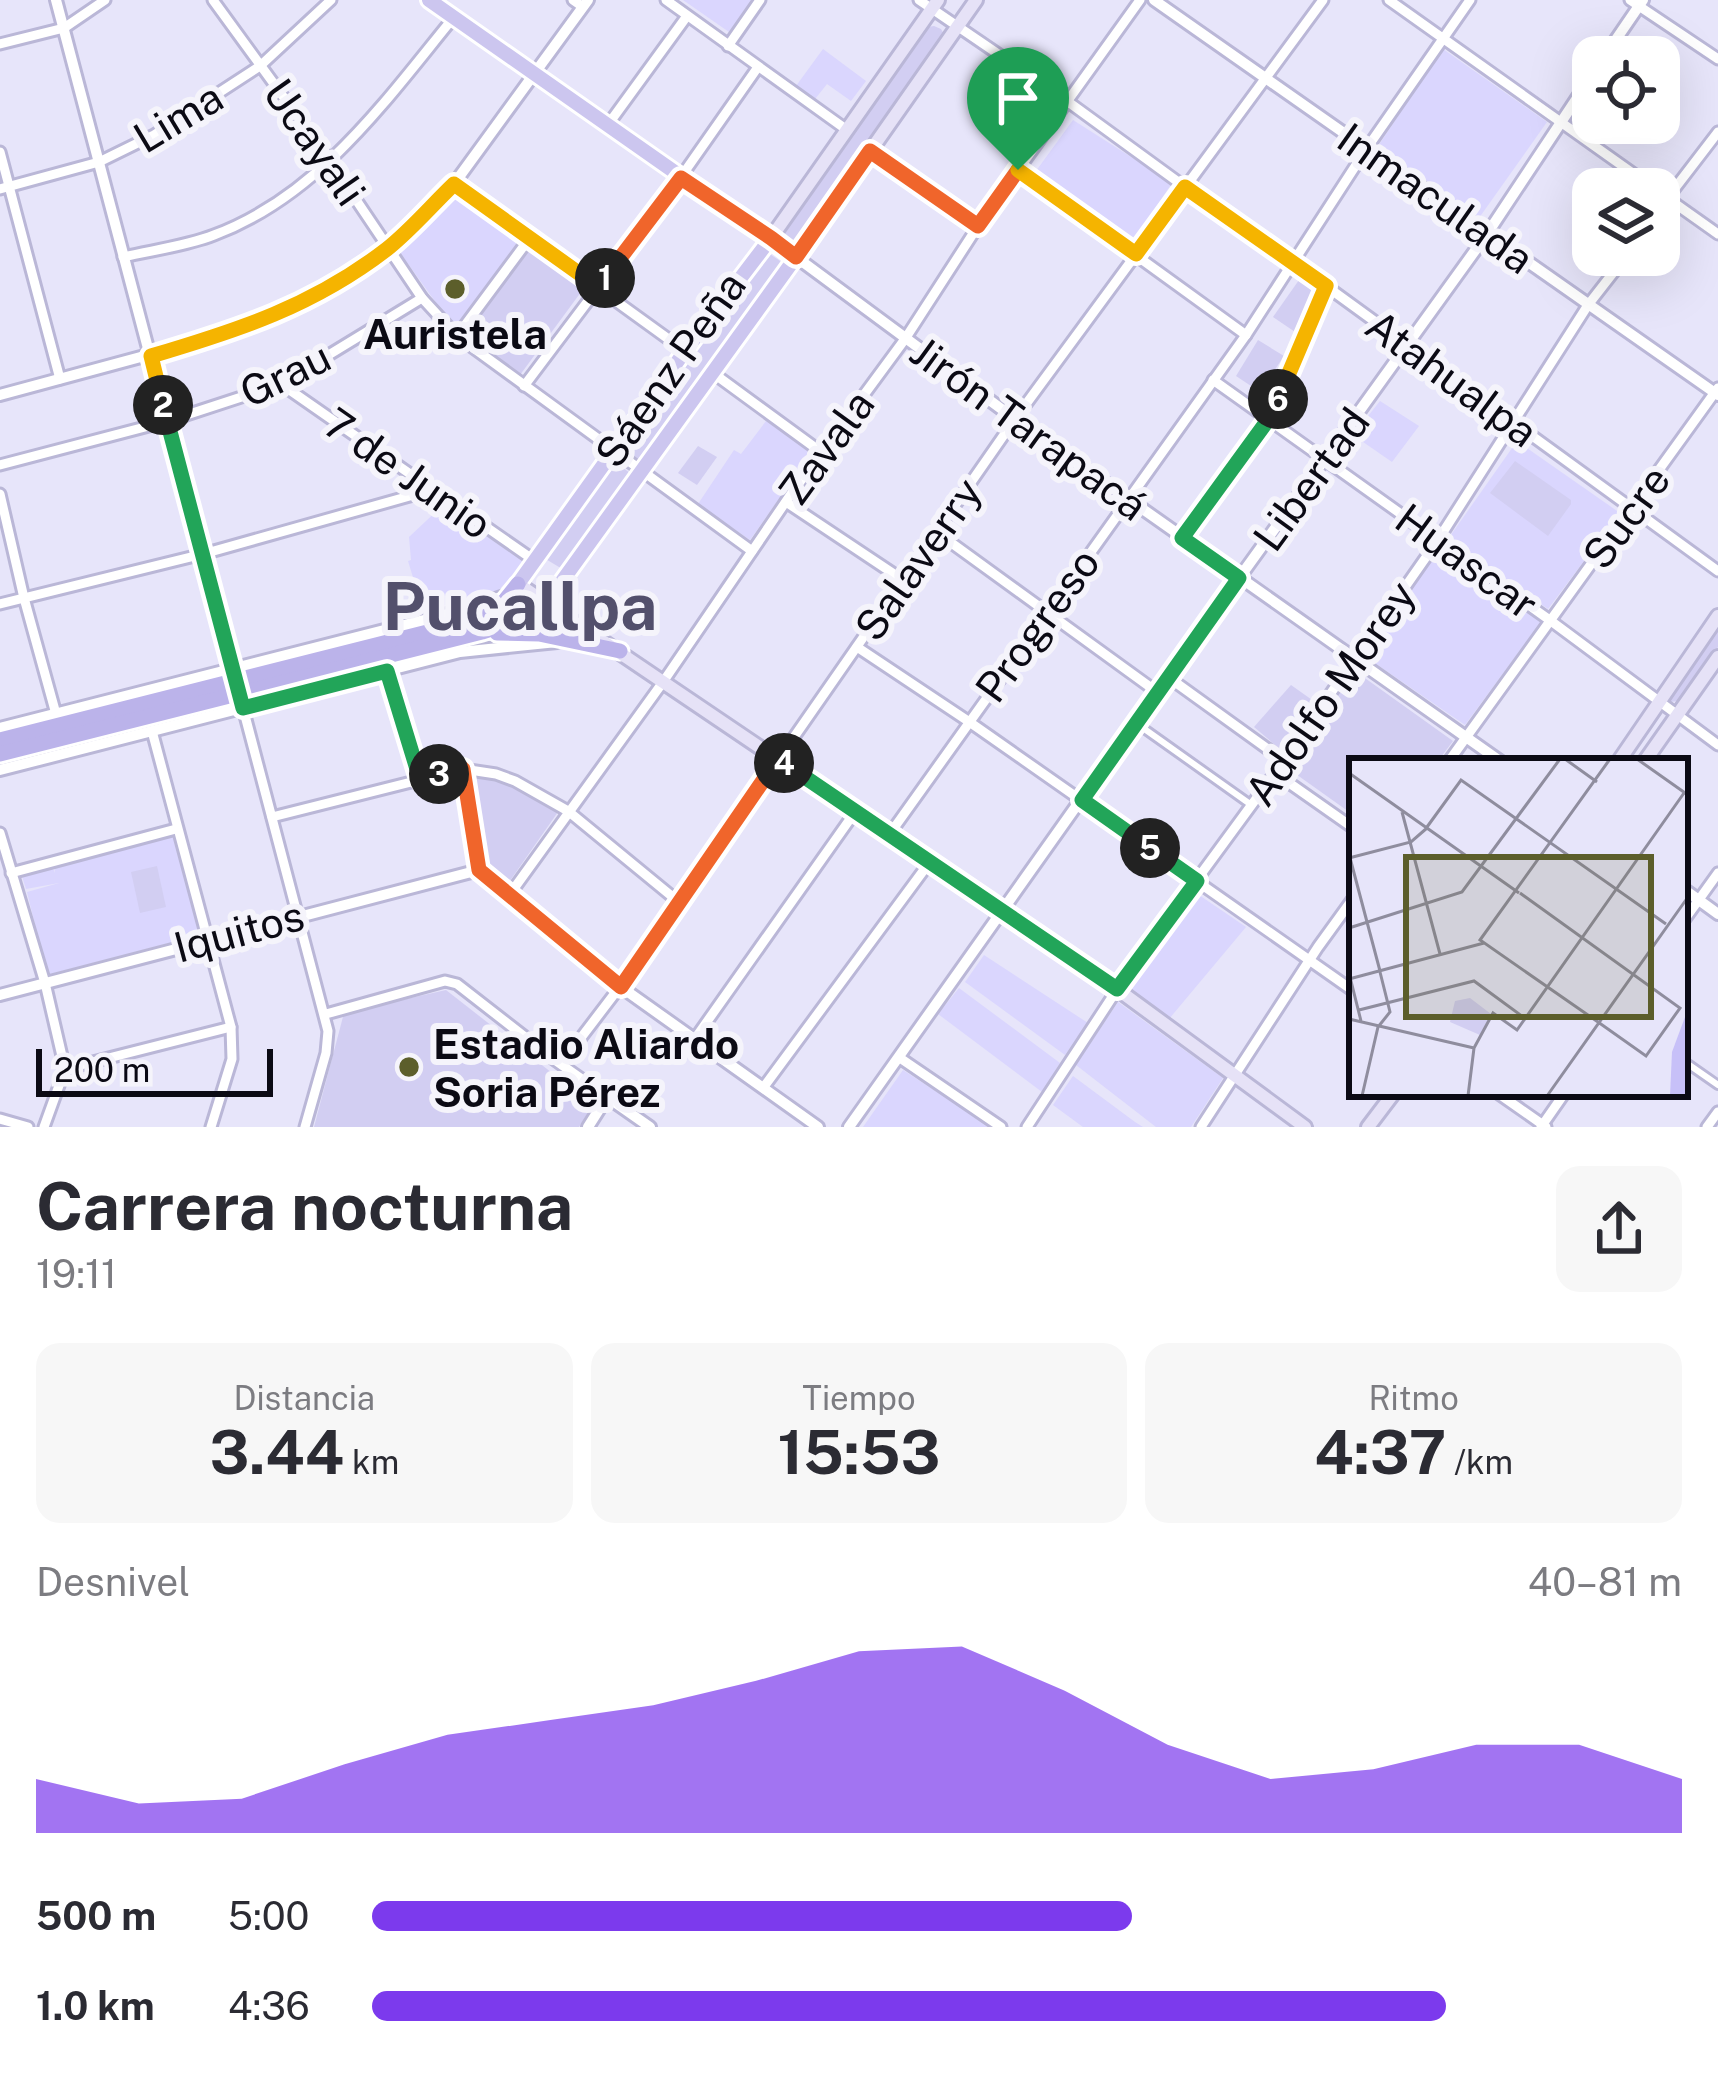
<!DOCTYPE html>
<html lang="es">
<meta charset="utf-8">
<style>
:root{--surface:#fff;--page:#f7f7f7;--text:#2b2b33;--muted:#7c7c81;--accent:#7c3aed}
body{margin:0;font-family:"Public Sans",sans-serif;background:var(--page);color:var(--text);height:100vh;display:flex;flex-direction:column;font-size:45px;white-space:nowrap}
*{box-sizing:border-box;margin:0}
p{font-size:39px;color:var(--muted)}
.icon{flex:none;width:66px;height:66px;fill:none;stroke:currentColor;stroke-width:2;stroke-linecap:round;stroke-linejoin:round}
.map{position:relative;height:1127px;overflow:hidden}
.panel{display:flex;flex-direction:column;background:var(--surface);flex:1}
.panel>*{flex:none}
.tools{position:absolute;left:1572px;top:36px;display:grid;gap:24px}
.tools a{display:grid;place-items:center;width:108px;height:108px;border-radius:24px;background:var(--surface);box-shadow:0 12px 48px #0002;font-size:60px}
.scale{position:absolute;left:36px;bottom:30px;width:237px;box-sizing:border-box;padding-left:12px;border:6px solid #0b0a14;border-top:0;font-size:33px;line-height:42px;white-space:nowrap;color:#0b0a14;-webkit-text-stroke:9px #f5f4fb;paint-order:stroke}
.pin{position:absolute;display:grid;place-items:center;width:102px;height:102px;color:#fff;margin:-123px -51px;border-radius:50% 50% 50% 0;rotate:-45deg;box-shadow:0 0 12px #0007}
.pin .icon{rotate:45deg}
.km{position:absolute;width:60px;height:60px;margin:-30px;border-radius:50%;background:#222;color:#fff;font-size:33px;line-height:60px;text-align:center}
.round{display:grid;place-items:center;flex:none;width:126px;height:126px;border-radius:24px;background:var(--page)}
.headline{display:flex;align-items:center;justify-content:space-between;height:204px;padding:0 36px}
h1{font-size:66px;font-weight:700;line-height:90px}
.figures{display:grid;grid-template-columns:repeat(3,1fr);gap:18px;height:204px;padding:12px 36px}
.figures div{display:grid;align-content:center;border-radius:24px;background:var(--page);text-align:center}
.figures b{font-size:60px;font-weight:700}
.figures small{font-size:33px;font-weight:400}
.figures p{font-size:33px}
.chart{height:336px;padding:24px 36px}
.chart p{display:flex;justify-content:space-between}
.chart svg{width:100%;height:216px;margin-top:12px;fill:var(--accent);opacity:.7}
ul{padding:0 36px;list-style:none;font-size:39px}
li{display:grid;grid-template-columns:192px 144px 1fr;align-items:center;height:90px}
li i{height:30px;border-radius:15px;background:var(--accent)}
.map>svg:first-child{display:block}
.built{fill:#dad6fe}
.green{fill:#d2cef2}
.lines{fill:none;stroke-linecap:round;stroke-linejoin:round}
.pedestrian-casing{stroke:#bab7d7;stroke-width:12}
.minor-casing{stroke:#bab7d7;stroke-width:15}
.tertiary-casing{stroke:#bab7d7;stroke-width:16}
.secondary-casing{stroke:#bab7d7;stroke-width:18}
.primary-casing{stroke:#fff;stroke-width:20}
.trunk-casing{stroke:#fff;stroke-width:21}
.pedestrian{stroke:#fff;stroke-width:6}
.minor{stroke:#fff;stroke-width:9}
.tertiary{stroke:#fff;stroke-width:10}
.secondary{stroke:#e6e2f7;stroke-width:12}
.primary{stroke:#ccc6ef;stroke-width:14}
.trunk{stroke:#bbb3ea;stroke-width:15}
.split-1-casing{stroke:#fff;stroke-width:24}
.split-2-casing{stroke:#fff;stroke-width:24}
.split-3-casing{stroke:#fff;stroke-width:24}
.split-4-casing{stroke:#fff;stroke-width:24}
.split-5-casing{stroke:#fff;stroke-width:24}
.split-6-casing{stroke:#fff;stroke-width:24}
.split-7-casing{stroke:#fff;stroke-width:24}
.split-1{stroke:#f0652b;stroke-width:15}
.split-2{stroke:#f5b400;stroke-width:15}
.split-3{stroke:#22a559;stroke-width:15}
.split-4{stroke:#f0652b;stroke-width:15}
.split-5{stroke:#22a559;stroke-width:15}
.split-6{stroke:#22a559;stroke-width:15}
.split-7{stroke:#f5b400;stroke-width:15}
.poi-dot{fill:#5c5e2b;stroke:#f5f4fb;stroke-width:4.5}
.labels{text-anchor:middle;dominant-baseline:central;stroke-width:12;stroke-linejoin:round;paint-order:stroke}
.street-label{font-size:42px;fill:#0b0a14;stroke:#f5f4fb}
.poi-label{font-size:42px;font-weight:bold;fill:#0b0a14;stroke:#f5f4fb}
.town-label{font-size:66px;font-weight:bold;fill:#53506c;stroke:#f5f4fb}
.inset-road{fill:none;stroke:#8f8d9e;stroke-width:3}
.view{fill:#5c5e2b;fill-opacity:0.15;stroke:#5c5e2b;stroke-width:6}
.inset-edge{fill:none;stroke:#0b0a14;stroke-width:6}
</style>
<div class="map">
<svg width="1718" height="1127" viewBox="0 0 1718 1127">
<rect width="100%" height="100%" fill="#e7e5fa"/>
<g class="built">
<path d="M683 0H752L729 32Z"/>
<path d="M823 49 866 81 851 101 827 84 815 99 796 86Z"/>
<path d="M1443 49 1547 122 1479 218 1378 146Z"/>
<path d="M1073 120 1172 183 1134 240 1036 171Z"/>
<path d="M453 192 521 240 455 329 398 250Z"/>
<path d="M1380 401 1419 426 1392 462 1353 435Z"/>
<path d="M766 421 812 452 750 540 698 504 734 450 741 454Z"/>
<path d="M1517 441 1620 513 1548 609 1448 539Z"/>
<path d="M442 506 525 562 496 593 423 610 408 561 411 560 409 537Z"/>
<path d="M1438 548 1541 622 1465 725 1363 655Z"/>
<path d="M173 834 200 935 47 975 27 892 59 883 26 889 21 873 52 866 55 873 54 864Z"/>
<path d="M1199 895 1246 927 1169 1019 1128 992Z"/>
<path d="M984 955 1088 1023 1065 1055 965 982Z"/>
<path d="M959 988 1060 1063 1042 1092 938 1014Z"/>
<path d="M1118 1002 1223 1078 1191 1127H1156L1076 1065Z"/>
<path d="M903 1070 991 1127H863Z"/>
<path d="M1073 1076 1135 1122 1143 1127H1083L1053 1105Z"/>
</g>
<g class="green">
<path d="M934 26 941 29 945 36 789 250 776 242 928 27Z"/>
<path d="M528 247 584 288 520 375 464 334Z"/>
<path d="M767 252 783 263 641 465 623 448Z"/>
<path d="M1299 280 1317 293 1301 336 1273 317Z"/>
<path d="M1258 340 1284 356 1260 392 1236 376Z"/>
<path d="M698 446 717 457 697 485 678 473Z"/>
<path d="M613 461 633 475 564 570 544 558Z"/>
<path d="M1515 461 1571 500V504L1548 536 1490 493Z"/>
<path d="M1718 625V647L1680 701 1669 702 1671 692Z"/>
<path d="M1355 671 1453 741 1438 761H1352V814L1286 767Z"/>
<path d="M1291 685 1315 702 1281 750 1254 727Z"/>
<path d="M478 775 509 784 558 812 507 885 484 865 472 778Z"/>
<path d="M157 866 166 907 140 913 131 872Z"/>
<path d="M446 990 593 1105 579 1127H314L344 1013Z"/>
</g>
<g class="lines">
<g class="pedestrian-casing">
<g id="pedestrian">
<path d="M1136 723 1250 804"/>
<path d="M1685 1062 1718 1085"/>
</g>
</g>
<g class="minor-casing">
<g id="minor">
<path d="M213 0 330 161 422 298 457 336 752 551"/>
<path d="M573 0 583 7"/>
<path d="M666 0 847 130"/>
<path d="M919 0 1067 101 1185 187 1326 286 1718 571"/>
<path d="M1389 0 1655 189"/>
<path d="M1630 0 1718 59"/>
<path d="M0 44 64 28 105 0"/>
<path d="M728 46 760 0"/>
<path d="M607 126 687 16"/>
<path d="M870 151 978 226"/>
<path d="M0 152 60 379"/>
<path d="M1018 170 1246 335"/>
<path d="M454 184 685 351"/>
<path d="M0 189 99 162 154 135 260 66 331 0"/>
<path d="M1663 195 1718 234"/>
<path d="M1659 209 1718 132"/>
<path d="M123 257C153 250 186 246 214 235 319 196 386 100 454 17"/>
<path d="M457 336 529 239"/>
<path d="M713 373 821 452"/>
<path d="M1213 380 1551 621 1718 745"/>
<path d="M281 384 535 561"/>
<path d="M524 386 676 184 758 67"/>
<path d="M0 465 168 421 281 384 422 298"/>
<path d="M0 494 24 598 56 714"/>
<path d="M786 502 903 580"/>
<path d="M935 531 1157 692"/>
<path d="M1182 538 1268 420 1326 286"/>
<path d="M0 604 203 554 431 490"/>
<path d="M857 647 968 721 1352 990"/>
<path d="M387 671 420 779"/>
<path d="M1168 677 1283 760"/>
<path d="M243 708 328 1031 326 1053 305 1127"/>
<path d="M152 731 231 1027 232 1059 211 1127"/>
<path d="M1449 761 1718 388"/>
<path d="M463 769 479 870"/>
<path d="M1275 773 1352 827"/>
<path d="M272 817 463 769 496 774 515 781 568 811 680 903"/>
<path d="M0 833 45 983 65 1069"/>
<path d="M889 835 1246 335 1367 148 1470 0"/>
<path d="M11 873 176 829"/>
<path d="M510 894 663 682 791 494 905 339 978 226 1140 0"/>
<path d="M1685 919 1718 873"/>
<path d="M326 1014 445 981 457 984 552 1058 607 1097"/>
<path d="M694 1040 855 812"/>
<path d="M900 1058 1001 1127"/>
<path d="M561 1064 628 976 1015 419 1323 0"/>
<path d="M763 1088 929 863"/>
<path d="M1499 1094 1546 1127"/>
<path d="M0 1119 28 1127"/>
<path d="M44 1127 65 1069 231 1027"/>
<path d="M1027 1127 1124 979 1275 773 1438 540 1588 305 1627 255"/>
<path d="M1201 1127 1318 947 1352 900"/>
<path d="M1541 1127 1564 1094"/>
<path d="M1707 1127 1718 1112"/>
</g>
</g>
<g class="tertiary-casing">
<g id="tertiary">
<path d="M56 0 243 708"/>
<path d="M1154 0 1718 395"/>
<path d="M1604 57 1643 0"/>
<path d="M796 257 1015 419 1500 761"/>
<path d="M0 395 237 331 308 301 388 247 454 184 588 0"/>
<path d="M0 728 459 611 507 595"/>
<path d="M0 770 460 652 557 642"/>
<path d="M1685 890 1718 914"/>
<path d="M0 995 479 870 621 987 818 1127"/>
<path d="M588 1127 607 1097 650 1127"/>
<path d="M849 1127 1157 692 1487 234 1593 74"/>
</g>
</g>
<g class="secondary-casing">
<g id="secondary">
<path d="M771 238 938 0"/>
<path d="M796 257 976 0"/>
<path d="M518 584 1117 989 1305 1127"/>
<path d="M1619 761 1718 616"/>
<path d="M1645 761 1718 657"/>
<path d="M1368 1127 1393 1094"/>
</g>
</g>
<g class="primary-casing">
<g id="primary">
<path d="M429 0 796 257 547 602"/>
<path d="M518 584 685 351 771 238"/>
</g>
</g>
<g class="trunk-casing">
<g id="trunk">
<path d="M497 633 539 634 620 651"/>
<path d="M0 740 475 620 498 609 518 584"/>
<path d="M0 754 482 632 520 620 547 602"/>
</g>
</g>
<use href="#pedestrian" class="pedestrian"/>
<use href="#minor" class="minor"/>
<use href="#tertiary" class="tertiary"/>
<use href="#secondary" class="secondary"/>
<use href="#primary" class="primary"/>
<use href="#trunk" class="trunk"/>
</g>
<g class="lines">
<g class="split-1-casing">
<path id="split-1" d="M605 278 681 178 771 238 796 257 870 151 978 226 1018 170"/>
</g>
<g class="split-2-casing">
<path id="split-2" d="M163 405 151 356C239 330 313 306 387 249 411 230 432 205 454 184L598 287 605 278"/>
</g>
<g class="split-3-casing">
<path id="split-3" d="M163 405 243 708 387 671 420 779 439 774"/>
</g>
<g class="split-4-casing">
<path id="split-4" d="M439 774 463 769 479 870 621 987 778 759 784 763"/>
</g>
<g class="split-5-casing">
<path id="split-5" d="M784 763 1117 989 1197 881 1150 848"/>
</g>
<g class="split-6-casing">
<path id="split-6" d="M1150 848 1082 800 1239 578 1182 538 1268 420 1278 399"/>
</g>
<g class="split-7-casing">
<path id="split-7" d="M1018 170 1136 254 1185 187 1326 286 1278 399"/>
</g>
<use href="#split-1" class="split-1"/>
<use href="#split-2" class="split-2"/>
<use href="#split-3" class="split-3"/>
<use href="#split-4" class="split-4"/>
<use href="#split-5" class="split-5"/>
<use href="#split-6" class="split-6"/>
<use href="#split-7" class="split-7"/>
</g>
<g class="poi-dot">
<circle cx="455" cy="289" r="12"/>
<circle cx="409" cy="1067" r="12"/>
</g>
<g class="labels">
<g class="street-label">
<text transform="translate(178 117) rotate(-31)">Lima</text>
<text transform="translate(315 142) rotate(55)">Ucayali</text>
<text transform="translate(1436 198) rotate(35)">Inmaculada</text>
<text transform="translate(670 369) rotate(-55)">Sáenz Peña</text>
<text transform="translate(285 374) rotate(-26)">Grau</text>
<text transform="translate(1452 378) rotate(36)">Atahualpa</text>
<text transform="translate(1029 428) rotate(36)">Jirón Tarapacá</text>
<text transform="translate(826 447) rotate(-54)">Zavala</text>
<text transform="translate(408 473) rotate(35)">7 de Junio</text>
<text transform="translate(1311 479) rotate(-54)">Libertad</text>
<text transform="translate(1626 517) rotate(-54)">Sucre</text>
<text transform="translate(918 559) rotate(-55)">Salaverry</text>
<text transform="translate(1467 561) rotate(36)">Huascar</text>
<text transform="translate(1037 625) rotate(-54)">Progreso</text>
<text transform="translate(1330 693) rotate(-55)">Adolfo Morey</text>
<text transform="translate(239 931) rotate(-15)">Iquitos</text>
</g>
<g class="poi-label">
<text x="455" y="333">Auristela</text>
<text x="433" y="1043" text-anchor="start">Estadio Aliardo<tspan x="433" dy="48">Soria Pérez</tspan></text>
</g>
<g class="town-label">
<text x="520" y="606">Pucallpa</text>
</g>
</g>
<g transform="translate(1349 758)">
<rect width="339" height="339" fill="#e7e5fa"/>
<path d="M121 240 142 256 131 277 101 264 106 243Z" fill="#d2cef2"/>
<path d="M339 251V338H321L323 294Z" fill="#c7c0f8"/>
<path class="inset-road" d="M216 1 248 24M288 1 339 37M0 15 170 135M53 54 91 196M78 69 112 22 317 166M0 96 31 213M0 100 62 84 78 70M171 135 331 250 297 298 249 264M0 170 113 134 211 1M1 219 12 263M0 221 135 185M10 252 125 223 177 261M0 261 125 290M249 264 131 182 261 1M13 338 29 269 41 254 31 214M119 338 125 290 144 255 168 272 335 35M198 338 339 139"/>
<path class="view" d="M57 99H302V259H57Z"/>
<rect width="339" height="339" class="inset-edge"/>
</g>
</svg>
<div class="tools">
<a><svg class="icon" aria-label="locate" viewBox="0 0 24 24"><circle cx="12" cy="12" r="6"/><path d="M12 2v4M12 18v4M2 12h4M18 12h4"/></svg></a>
<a><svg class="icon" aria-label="layers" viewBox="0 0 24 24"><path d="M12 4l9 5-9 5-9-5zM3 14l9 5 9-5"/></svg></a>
</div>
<div class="scale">200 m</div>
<div class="pin" style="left:1018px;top:170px;background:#1e9e55"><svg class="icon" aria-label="arrive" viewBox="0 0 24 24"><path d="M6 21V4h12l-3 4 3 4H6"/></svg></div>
<b class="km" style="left:605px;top:278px">1</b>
<b class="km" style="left:163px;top:405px">2</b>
<b class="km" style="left:439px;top:774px">3</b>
<b class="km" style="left:784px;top:763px">4</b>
<b class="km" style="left:1150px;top:848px">5</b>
<b class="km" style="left:1278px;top:399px">6</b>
</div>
<section class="panel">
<div class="headline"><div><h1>Carrera nocturna</h1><p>19:11</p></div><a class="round"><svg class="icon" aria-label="share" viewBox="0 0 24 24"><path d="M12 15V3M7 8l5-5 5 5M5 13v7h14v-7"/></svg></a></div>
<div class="figures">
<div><p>Distancia</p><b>3.44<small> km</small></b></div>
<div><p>Tiempo</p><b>15:53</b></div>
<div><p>Ritmo</p><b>4:37<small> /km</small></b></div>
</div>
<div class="chart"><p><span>Desnivel</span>40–81 m</p>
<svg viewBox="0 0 160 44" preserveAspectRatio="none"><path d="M0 44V33L10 38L20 37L30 30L40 24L50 21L60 18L70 13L80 7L90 6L100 15L110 26L120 33L130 31L140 26L150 26L160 33V44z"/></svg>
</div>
<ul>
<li><b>500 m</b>5:00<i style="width:58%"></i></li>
<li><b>1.0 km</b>4:36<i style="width:82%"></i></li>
</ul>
</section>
